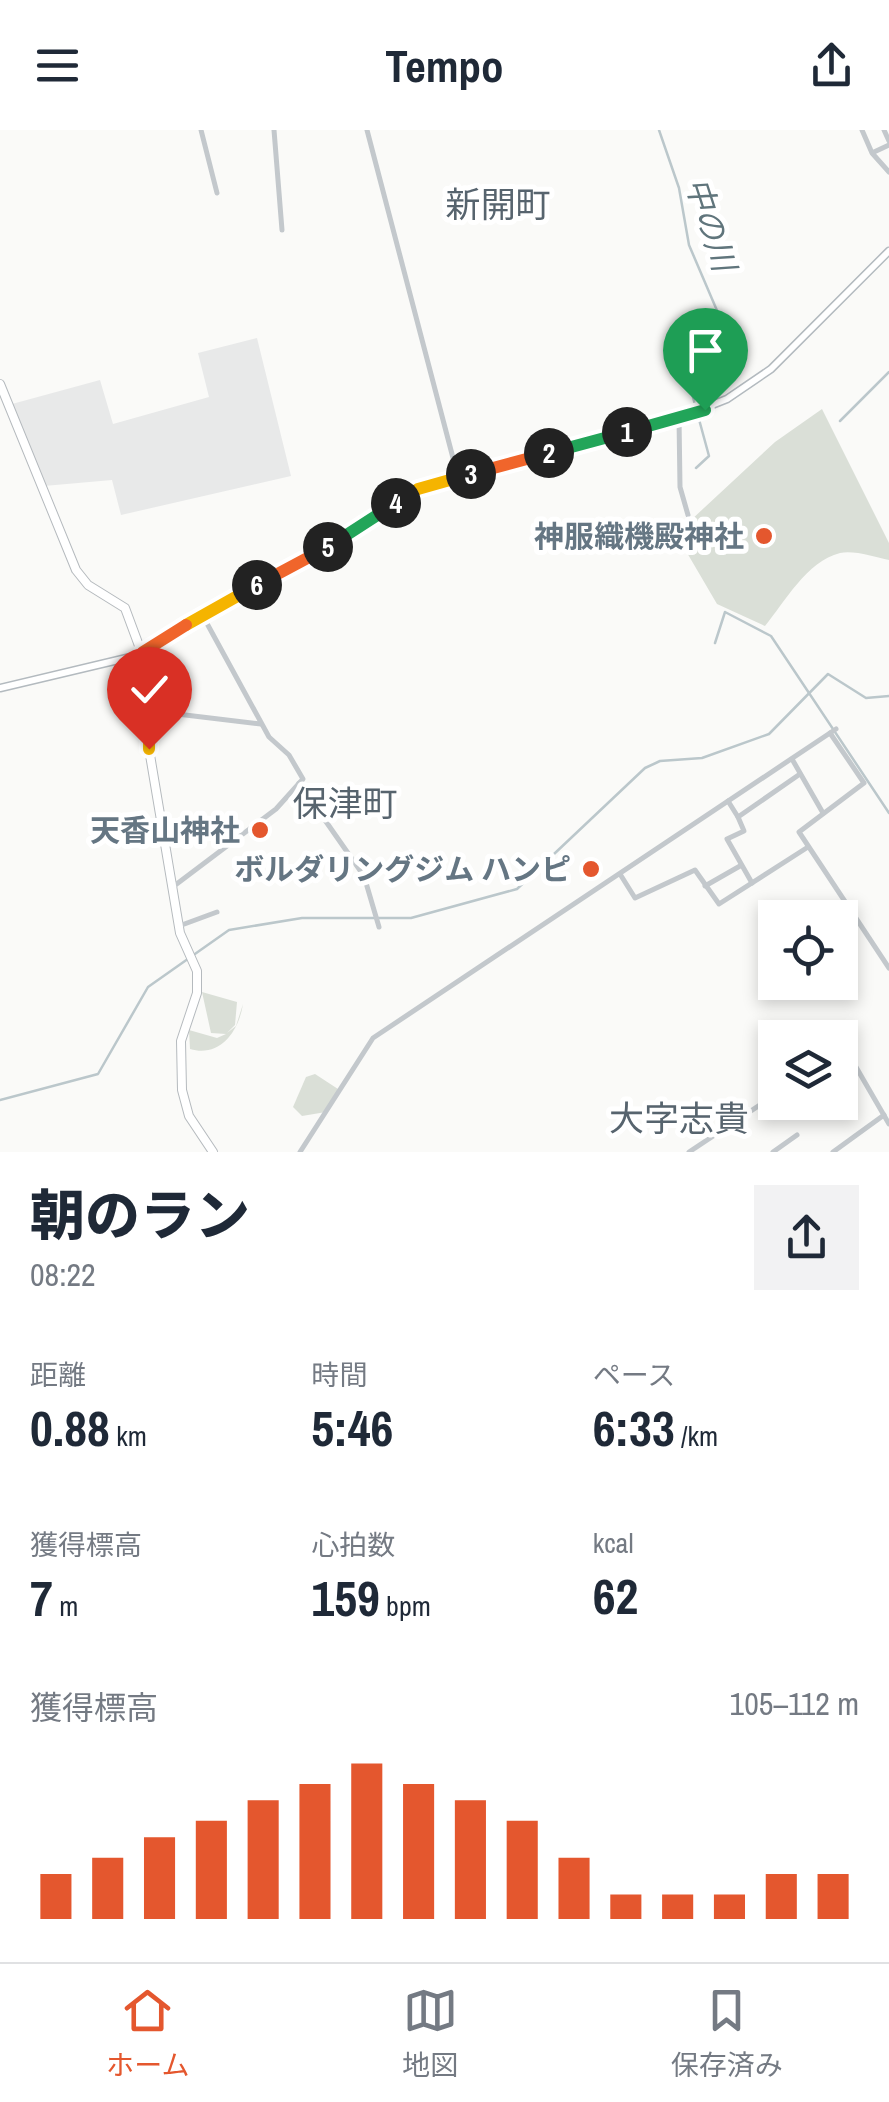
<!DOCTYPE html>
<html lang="ja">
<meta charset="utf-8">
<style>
:root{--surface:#fff;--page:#f2f2f3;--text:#1f2937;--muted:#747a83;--line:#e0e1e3;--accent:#e4572e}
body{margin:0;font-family:"Archivo Narrow","Noto Sans JP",sans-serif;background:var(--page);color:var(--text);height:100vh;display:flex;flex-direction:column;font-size:38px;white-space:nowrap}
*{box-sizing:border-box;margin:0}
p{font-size:32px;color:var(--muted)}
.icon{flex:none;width:55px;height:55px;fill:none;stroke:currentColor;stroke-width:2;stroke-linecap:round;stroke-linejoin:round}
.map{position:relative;height:1022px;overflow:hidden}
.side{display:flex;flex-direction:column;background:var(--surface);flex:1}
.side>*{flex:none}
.buttons{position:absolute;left:758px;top:770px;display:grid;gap:20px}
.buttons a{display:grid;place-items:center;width:100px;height:100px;border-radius:0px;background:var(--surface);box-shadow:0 5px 15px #0003;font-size:50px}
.pin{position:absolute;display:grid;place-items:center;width:85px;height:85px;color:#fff;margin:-102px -42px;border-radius:50% 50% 50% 0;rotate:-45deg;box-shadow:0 0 10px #0007}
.pin .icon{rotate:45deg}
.km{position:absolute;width:50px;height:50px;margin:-25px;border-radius:50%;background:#222;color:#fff;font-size:28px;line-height:50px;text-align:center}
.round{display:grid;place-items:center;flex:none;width:105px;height:105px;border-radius:0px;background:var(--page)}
.overview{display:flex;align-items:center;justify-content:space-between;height:170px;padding:0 30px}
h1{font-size:55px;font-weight:800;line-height:75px}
.stats{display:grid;grid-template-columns:repeat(3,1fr);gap:15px;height:170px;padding:10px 30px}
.stats div{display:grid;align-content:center}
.stats b{font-size:50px;font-weight:800}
.stats small{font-size:28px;font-weight:400}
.stats p{font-size:28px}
.chart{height:280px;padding:20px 30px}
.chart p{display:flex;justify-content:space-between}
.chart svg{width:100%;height:180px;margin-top:10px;stroke:var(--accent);stroke-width:6}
header{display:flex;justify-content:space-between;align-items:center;height:130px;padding:0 30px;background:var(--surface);font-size:45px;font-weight:800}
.dock{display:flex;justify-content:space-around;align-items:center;height:140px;border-top:2px solid var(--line);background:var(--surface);font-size:28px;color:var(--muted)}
.dock a{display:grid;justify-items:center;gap:5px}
.dock .active{color:var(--accent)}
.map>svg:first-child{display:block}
.built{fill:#e8e9e9}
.green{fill:#dadfd7}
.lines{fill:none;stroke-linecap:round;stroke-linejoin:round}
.stream{stroke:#bbc7cb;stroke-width:2.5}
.secondary-casing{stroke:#b3babf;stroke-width:9}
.primary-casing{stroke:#b5babe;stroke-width:10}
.street{stroke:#c3c8cc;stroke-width:5}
.secondary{stroke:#fff;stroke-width:6}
.primary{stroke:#fff;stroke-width:8}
.split-1-casing{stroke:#fff;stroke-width:20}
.split-2-casing{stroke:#fff;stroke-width:20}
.split-3-casing{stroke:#fff;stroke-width:20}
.split-4-casing{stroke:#fff;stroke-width:20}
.split-5-casing{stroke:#fff;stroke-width:20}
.split-6-casing{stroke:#fff;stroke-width:20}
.split-7-casing{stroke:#fff;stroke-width:20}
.split-8-casing{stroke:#fff;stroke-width:20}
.split-9-casing{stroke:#fff;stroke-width:20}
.split-1{stroke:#22a559;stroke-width:12}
.split-2{stroke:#22a559;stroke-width:12}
.split-3{stroke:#f0652b;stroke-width:12}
.split-4{stroke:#f5b400;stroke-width:12}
.split-5{stroke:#22a559;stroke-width:12}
.split-6{stroke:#f0652b;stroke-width:12}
.split-7{stroke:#f5b400;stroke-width:12}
.split-8{stroke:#f0652b;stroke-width:12}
.split-9{stroke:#f5b400;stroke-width:12}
.poi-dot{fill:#e4572e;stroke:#fff;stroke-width:4}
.labels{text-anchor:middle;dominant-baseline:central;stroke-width:10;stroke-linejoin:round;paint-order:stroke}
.poi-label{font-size:30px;font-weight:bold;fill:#657683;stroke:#fff;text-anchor:end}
.water-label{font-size:32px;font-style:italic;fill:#60757c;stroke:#fff}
.quarter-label{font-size:35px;fill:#57646e;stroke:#fff}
</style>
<header><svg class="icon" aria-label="menu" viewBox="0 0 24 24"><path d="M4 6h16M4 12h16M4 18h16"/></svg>Tempo<svg class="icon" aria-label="share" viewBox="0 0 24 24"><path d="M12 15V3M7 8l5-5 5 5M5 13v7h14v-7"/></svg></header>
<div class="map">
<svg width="889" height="1022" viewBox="0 0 889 1022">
<rect width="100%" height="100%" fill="#fafaf8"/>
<path class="built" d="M257 208 291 346 121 385 112 350 44 356 12 274 100 250 113 294 209 267 198 223Z"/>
<g class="green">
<path d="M822 279 889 413V430C875 427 854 420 840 423 807 431 784 473 765 496L717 474 676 404 775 312Z"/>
<path d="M202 862 237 872 235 895 227 903 236 896 243 874C239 901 220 928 190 919L189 900 217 908 226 904 211 903Z"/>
<path d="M315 944 338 959 326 982 302 986 293 977 306 947Z"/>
</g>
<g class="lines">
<g class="stream">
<path d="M659 0 679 58 689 115 733 218 685 238 709 326 696 338"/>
<path d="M840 291 889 242"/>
<path d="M715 513 725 482 771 506 889 683"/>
<path d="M0 970 98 944 148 857 229 800 302 788H411L517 759 645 638 660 631 702 628 769 604 828 544 866 568 889 566"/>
</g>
<g class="secondary-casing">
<path id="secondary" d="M0 558 135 526 360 399 418 359 679 288 727 269 771 239 889 121"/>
</g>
<g class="primary-casing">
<path id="primary" d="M0 254 76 440 88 455 125 478 148 540 149 619 180 803 197 841V863L181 911 182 960 189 986 213 1022"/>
</g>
<g class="street">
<path d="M201 0 217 63"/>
<path d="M274 0 282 100"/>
<path d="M367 0 458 347"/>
<path d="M862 0 872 23 889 42"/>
<path d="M884 0 889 11"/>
<path d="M874 22 889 15"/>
<path d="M679 288 680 357 688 385"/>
<path d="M150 591 177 584 261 594"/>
<path d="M830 603 864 653 799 702 889 838"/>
<path d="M792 629 823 683"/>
<path d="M299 653 364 746 379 797"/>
<path d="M728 671 738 687 800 644"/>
<path d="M738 687 744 701 727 709 752 753"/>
<path d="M620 744 635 768 695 740 719 774 808 717"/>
<path d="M174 756 276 679 303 649 289 625 269 607 204 488"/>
<path d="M705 756 740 736"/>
<path d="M179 796 217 782"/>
<path d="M840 921 845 918 889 994"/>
<path d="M300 1022 373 908 836 599"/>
<path d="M689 1022 775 965"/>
<path d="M773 1022 797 1005"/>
<path d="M833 1022 884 985"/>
</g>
<use href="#secondary" class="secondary"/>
<use href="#primary" class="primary"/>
</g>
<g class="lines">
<g class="split-1-casing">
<path id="split-1" d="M627 302 705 280"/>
</g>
<g class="split-2-casing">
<path id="split-2" d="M549 323 627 302"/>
</g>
<g class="split-3-casing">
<path id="split-3" d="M471 344 549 323"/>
</g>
<g class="split-4-casing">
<path id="split-4" d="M396 373 418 359 471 344"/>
</g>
<g class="split-5-casing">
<path id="split-5" d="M328 417 396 373"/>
</g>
<g class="split-6-casing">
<path id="split-6" d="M257 455 328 417"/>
</g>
<g class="split-7-casing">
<path id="split-7" d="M186 495 257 455"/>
</g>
<g class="split-8-casing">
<path id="split-8" d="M150 551 143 522 186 495"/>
</g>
<g class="split-9-casing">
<path id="split-9" d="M149 619 150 551"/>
</g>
<use href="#split-1" class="split-1"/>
<use href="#split-2" class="split-2"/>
<use href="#split-3" class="split-3"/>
<use href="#split-4" class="split-4"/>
<use href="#split-5" class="split-5"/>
<use href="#split-6" class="split-6"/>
<use href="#split-7" class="split-7"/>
<use href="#split-8" class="split-8"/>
<use href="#split-9" class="split-9"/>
</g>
<g class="poi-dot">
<circle cx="764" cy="406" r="10"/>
<circle cx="260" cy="700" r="10"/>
<circle cx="591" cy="739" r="10"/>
</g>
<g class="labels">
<g class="poi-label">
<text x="744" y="406">神服織機殿神社</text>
<text x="240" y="700">天香山神社</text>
<text x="571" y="739">ボルダリングジム ハンピ</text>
</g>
<g class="water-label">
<text transform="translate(711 94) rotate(72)">中の川</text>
</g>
<g class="quarter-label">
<text x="498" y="74">新開町</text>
<text x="345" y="673">保津町</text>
<text x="679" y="988">大字志貴</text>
</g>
</g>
</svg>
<div class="buttons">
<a><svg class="icon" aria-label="locate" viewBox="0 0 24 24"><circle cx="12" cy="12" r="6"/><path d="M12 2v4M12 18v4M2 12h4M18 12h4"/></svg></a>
<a><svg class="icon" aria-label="layers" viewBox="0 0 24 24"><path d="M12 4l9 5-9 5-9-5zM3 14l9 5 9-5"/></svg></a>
</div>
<div class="pin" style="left:705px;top:280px;background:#1e9e55"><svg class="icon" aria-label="arrive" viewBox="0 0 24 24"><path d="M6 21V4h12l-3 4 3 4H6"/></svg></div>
<div class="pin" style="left:149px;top:619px;background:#d93025"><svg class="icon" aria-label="check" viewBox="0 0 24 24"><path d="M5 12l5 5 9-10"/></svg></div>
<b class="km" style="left:627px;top:302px">1</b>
<b class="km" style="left:549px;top:323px">2</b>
<b class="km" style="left:471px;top:344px">3</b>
<b class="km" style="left:396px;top:373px">4</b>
<b class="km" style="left:328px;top:417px">5</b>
<b class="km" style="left:257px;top:455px">6</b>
</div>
<section class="side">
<div class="overview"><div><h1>朝のラン</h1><p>08:22</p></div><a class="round"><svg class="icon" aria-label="share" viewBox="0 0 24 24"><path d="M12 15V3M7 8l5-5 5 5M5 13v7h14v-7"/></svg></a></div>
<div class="stats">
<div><p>距離</p><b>0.88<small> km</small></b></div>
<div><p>時間</p><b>5:46</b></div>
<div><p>ペース</p><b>6:33<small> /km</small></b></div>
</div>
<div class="stats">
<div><p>獲得標高</p><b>7<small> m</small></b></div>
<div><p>心拍数</p><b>159<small> bpm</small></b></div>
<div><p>kcal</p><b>62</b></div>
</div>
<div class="chart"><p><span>獲得標高</span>105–112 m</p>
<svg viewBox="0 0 160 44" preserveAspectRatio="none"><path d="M5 44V33M15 44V29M25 44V24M35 44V20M45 44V15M55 44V11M65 44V6M75 44V11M85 44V15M95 44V20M105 44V29M115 44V38M125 44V38M135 44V38M145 44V33M155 44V33"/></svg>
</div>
</section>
<nav class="dock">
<a class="active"><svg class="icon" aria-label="home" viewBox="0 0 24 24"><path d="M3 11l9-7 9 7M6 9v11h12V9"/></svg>ホーム</a>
<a><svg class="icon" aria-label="map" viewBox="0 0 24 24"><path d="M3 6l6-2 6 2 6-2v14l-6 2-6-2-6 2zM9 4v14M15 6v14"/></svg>地図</a>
<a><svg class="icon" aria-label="saved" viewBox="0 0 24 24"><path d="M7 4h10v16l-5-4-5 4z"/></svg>保存済み</a>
</nav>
